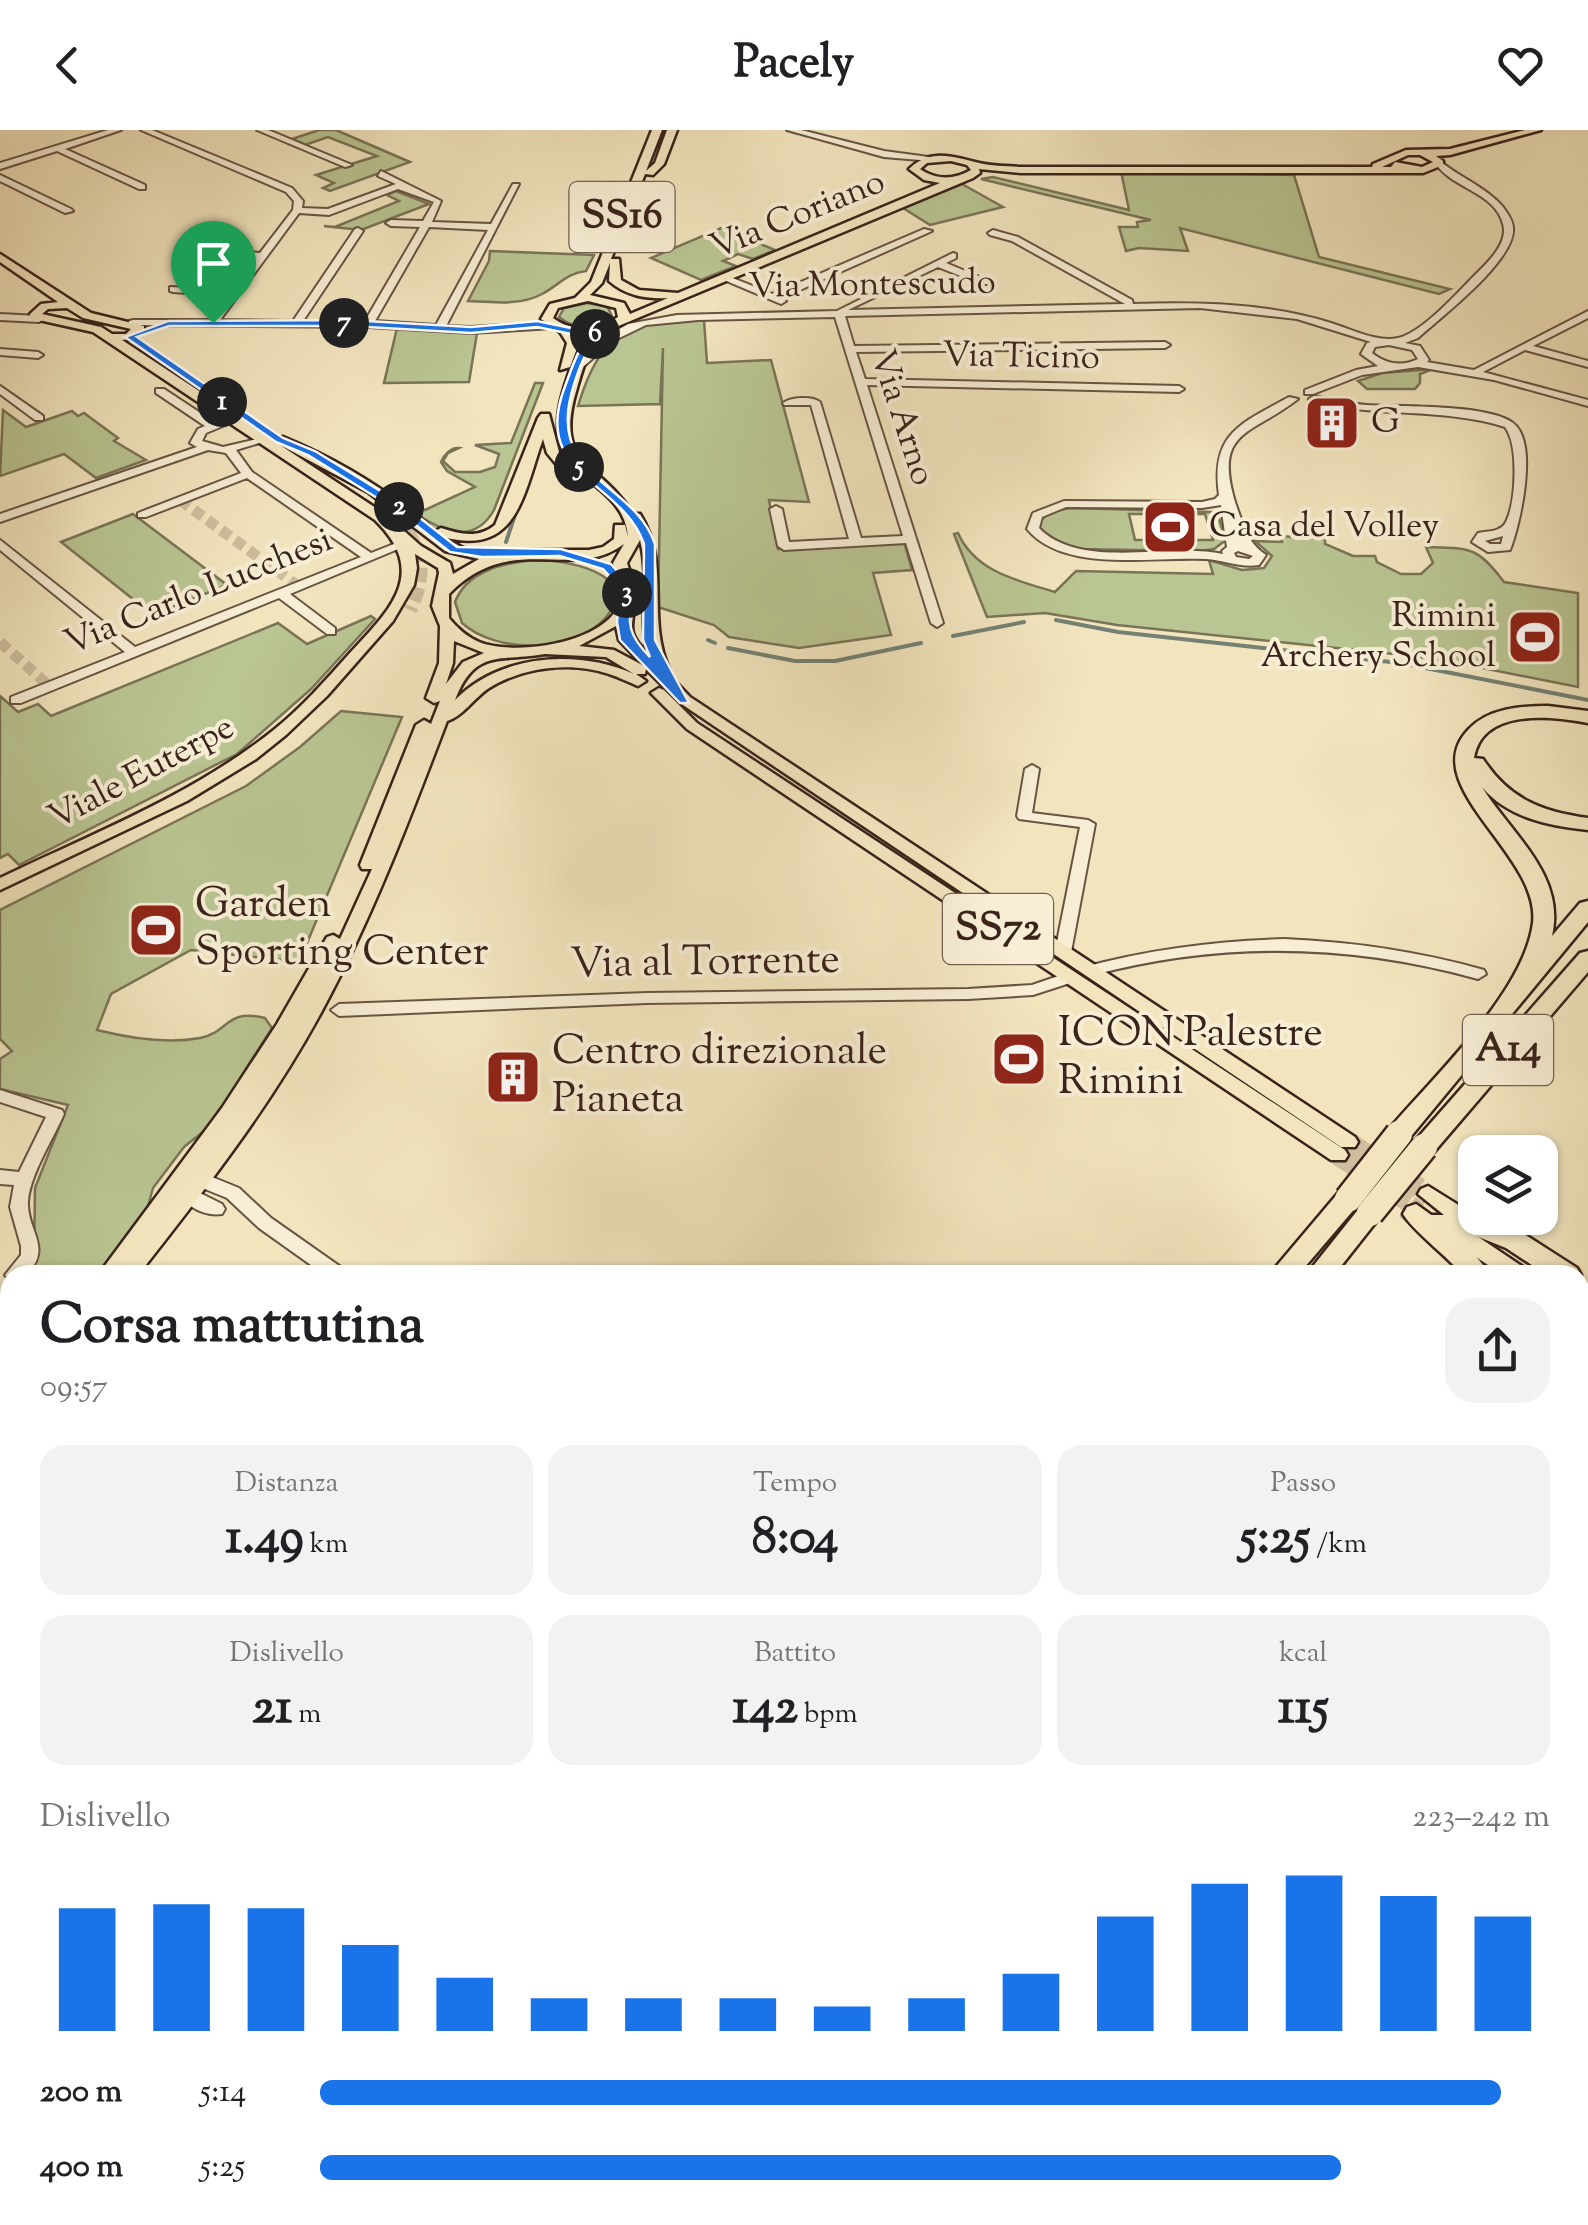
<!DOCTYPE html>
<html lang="it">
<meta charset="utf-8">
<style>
:root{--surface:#fff;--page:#f2f2f2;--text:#202124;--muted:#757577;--accent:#1a73e8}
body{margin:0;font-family:"Sorts Mill Goudy",serif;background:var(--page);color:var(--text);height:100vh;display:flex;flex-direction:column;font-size:38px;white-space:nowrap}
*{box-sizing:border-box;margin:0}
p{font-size:32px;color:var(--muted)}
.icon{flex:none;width:55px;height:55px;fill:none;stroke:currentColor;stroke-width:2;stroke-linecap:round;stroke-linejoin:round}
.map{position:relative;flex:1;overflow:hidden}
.details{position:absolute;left:0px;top:1135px;width:1590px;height:960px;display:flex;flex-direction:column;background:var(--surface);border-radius:30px 30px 0 0;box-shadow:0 2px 8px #0004}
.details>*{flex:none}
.tools{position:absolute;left:1458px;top:1005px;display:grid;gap:20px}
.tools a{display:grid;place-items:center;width:100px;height:100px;border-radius:20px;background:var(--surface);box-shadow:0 2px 8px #0004;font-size:50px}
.pin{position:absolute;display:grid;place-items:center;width:85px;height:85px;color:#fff;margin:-102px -42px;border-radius:50% 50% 50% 0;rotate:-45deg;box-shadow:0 0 10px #0007}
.pin .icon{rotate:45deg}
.km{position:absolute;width:50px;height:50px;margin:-25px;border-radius:50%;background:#222;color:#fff;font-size:28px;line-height:50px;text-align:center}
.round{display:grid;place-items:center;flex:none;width:105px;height:105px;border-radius:30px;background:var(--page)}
.summary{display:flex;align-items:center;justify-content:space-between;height:170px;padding:0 40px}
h1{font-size:55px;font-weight:700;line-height:75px}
.metrics{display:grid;grid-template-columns:repeat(3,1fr);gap:15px;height:170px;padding:10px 40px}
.metrics div{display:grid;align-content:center;border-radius:25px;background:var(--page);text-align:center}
.metrics b{font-size:50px;font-weight:700}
.metrics small{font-size:28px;font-weight:400}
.metrics p{font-size:28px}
.chart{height:280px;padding:20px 40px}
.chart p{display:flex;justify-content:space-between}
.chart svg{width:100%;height:180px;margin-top:10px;stroke:var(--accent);stroke-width:6}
ul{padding:0 40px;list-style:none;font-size:32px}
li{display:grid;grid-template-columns:160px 120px 1fr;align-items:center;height:75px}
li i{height:25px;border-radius:12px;background:var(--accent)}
header{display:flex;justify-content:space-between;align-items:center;height:130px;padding:0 40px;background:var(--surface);font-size:45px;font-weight:700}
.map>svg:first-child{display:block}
.green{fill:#b9c592;stroke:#7a7456;stroke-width:2.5;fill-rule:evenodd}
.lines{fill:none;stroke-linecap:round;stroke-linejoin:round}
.stream{stroke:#748174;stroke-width:4}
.minor-tunnel{stroke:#cdbe9d;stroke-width:11;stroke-dasharray:11 6;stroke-linecap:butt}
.major-tunnel-far1{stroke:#cdbe9d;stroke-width:14;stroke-dasharray:14 6;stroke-linecap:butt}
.major-tunnel{stroke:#cdbe9d;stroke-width:21;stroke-dasharray:21 11;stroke-linecap:butt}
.highway-tunnel{stroke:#cdbe9d;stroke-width:26;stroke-dasharray:26 14;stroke-linecap:butt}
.minor-casing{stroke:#685443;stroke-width:4}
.major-casing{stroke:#3a231a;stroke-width:5}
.highway-casing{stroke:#3a231a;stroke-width:5}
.minor{fill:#f7eed5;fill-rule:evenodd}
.major{fill:#f2e5be;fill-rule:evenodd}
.highway{fill:#f2e5be;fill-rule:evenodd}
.highway-bridge-casing{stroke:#3a231a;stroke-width:31;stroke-linecap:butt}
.highway-bridge{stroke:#f2e5be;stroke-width:26}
.route{fill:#1a73e8;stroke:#fff;stroke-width:2.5;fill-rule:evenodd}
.labels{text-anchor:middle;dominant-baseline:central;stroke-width:8;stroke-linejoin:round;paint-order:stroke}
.far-street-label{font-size:35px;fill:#3a231a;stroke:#f7eed5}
.far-poi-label{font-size:35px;fill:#3a231a;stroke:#f7eed5;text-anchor:start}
.shield{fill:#f7eed5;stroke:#736052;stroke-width:2.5}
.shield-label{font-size:40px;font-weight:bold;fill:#3a231a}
.poi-label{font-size:42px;fill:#3a231a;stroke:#f7eed5;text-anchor:start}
.street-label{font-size:42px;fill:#3a231a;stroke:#f7eed5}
</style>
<header><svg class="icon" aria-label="back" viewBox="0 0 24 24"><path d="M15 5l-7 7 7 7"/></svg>Pacely<svg class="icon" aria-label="heart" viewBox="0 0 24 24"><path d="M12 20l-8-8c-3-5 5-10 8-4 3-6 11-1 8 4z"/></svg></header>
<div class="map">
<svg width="1588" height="2095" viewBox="0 0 1588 2095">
<rect width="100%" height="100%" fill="#f2e5be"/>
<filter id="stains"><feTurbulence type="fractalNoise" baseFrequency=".002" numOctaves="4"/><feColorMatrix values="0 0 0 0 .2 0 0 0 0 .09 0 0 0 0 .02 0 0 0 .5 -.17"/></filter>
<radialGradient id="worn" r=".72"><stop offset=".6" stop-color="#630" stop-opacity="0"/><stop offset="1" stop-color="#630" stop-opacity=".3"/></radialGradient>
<g class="green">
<path d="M319 0H336L410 32 330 61 323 58 334 53 316 45 377 26 328 7 305 15 292 9Z"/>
<path d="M1121 41 1294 45 1319 127 1450 159 1439 164 1180 98 1188 121 1139 118 1126 121 1119 97H1138L1137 92 1151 90 981 49 993 47 1129 80Z"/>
<path d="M962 54 1003 77 930 95 903 78Z"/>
<path d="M396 61 429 74 361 100 324 96 335 97 399 71 387 65Z"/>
<path d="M721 98 775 120 753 129 738 124 723 131 736 136 701 150 651 128Z"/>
<path d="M490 121 594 125 586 141C567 143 559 155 542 164 520 176 492 172 468 171L489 131Z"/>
<path d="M587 173 607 176 612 186C597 199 574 200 559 187L564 178Z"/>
<path d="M704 190 707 233 771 230 809 372 769 370 778 419 904 412 912 440 873 443 891 505 799 518 729 507 714 495 658 477 663 218 660 274 578 276C601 200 628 192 704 190Z"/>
<path d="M397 198 477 203 469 252 384 253Z"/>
<path d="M1433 239 1420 244V253L1415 259H1367L1358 251 1382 243Z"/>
<path d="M535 253H543L494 380C468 426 421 389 393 366L392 362 425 380 475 357 447 341 441 332C444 325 451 317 459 318L448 323 443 331 455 342H480L495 337 499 324 475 315 511 313Z"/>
<path d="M3 280 26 297 72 281 78 286 84 283 118 308 114 311 146 330 96 348 64 324 0 346Z"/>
<path d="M1069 378 1213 382 1218 385 1226 410 1214 419 1200 421 1076 419 1063 417 1039 401 1038 394 1048 383ZM1129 384H1205L1213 410H1135Z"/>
<path d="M133 384 227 455 153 485 61 412Z"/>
<path d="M958 403C975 442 1019 451 1055 462L1076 441 1213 444 1209 430 1242 440 1264 438 1272 426 1255 411 1282 412 1281 406 1325 409V414L1353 426H1375L1377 432 1401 444H1421L1433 433 1426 417C1470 418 1477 416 1504 452L1578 463V557L1482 538 1479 529 1480 538 1413 526 1117 495 1045 483 987 487 954 404Z"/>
<path d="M534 430C560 429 643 442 607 486 576 524 496 524 462 493L455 472C467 441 503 433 534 430Z"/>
<path d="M371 486 375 489 311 559 237 624 19 735 8 724 0 728V566L18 582 38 574 51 586 278 493 307 514Z"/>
<path d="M341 581 402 587 299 832 191 820 111 864 97 900C129 908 168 914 200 908 228 903 226 878 265 888L272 898 209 997 184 1017 153 1058 145 1087 98 1145H23L34 1134 35 1058 68 975 0 959V929L12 921 0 909V780L246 656 300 617Z"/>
<path d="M10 1156V1251L0 1263V1165Z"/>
</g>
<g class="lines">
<g class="stream">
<path d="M506 412 516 382"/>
<path d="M1056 490 1118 502 1400 533 1588 570"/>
<path d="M953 506 1024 492"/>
<path d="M708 510 715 513"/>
<path d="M728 518 795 531H835L921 513"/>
</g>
<g class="minor-tunnel">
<path d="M180 370 298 456"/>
<path d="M0 512 49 556"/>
</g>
<path class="major-tunnel-far1" d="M377 374C417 405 433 431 410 480"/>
<g class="major-tunnel">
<path d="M1348 1012 1428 1064"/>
<path d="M1338 1025 1420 1079"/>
</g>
<path class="highway-tunnel" d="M1377 1051 1416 1084"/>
<g class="minor-casing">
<g id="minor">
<path d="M108 0H121L65 19 145 55V59H139L57 21 0 39V33Z"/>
<path d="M141 0H152L292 58 303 71 302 78 328 79 396 54 378 46 381 41 441 71 432 92 491 94 513 54H519L446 196 471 197 553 192 558 195 553 198 471 203 368 197 129 195V191L133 190H210L228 166 173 162 170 161V157L233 160 256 128 197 123 192 120 194 118 260 123 293 80 294 71 286 62ZM398 59 434 72 423 91 391 90 386 93 391 96 420 97 365 191H303L363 101 358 98 355 99 293 191 220 190 299 83 329 85ZM429 97 488 100 436 195 375 191Z"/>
<path d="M257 0H268L352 35 345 37Z"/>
<path d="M787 0H801L884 21 936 28 932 31 884 27Z"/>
<path d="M1440 31C1459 47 1486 57 1503 77 1507 83 1513 90 1513 98 1516 130 1441 187 1418 208L1405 213 1420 216 1429 230 1427 232 1474 240 1588 181V188L1533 216 1588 231V237L1525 220 1483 242 1588 270V276L1494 250 1418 237 1362 245 1313 264H1305V260L1356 240 1378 236 1361 224 1367 213 1371 212 1297 189 1200 178 845 186 854 216 1165 212 1170 215 1165 218 856 222 865 249 1179 256 1184 259 1179 262 867 255 943 493 937 497 931 493 906 413 784 420 778 416 770 379 776 376 782 379 789 412 849 409 811 275H784L783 273C791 267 812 266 820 272L861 408 903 406 835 187 698 190 646 195 611 212 583 237 574 235 604 208 628 194 677 185 837 181 953 123 956 124V128L946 133 987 150V154H981L938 137 848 180 1125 174 1012 111 990 105 988 103 993 100 1018 107 1132 170 1133 174C1199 172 1267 173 1331 193 1351 199 1378 213 1398 208 1422 203 1457 163 1475 145 1487 133 1509 113 1503 94 1495 62 1453 59 1436 34ZM1389 215 1412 220 1418 229C1401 237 1386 234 1372 223L1375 217Z"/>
<path d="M0 45 71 79 73 81 65 83 0 51Z"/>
<path d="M924 99 932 101 782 168 786 171 781 174 717 147 725 145 773 164Z"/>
<path d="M0 184 39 186 44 189 39 192 0 190Z"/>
<path d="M0 219 38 222 43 225 38 228 0 225Z"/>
<path d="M0 256 43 286V290H35L0 264Z"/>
<path d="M156 259H164L214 292 235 287V291L206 303 202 311 223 317 266 307V311L236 320 252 342 371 423 404 410 410 414 290 464 335 498V504H327L279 468 21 573H11V567L125 522 0 420V410L135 517 361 427 247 348 146 387H138V383L241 343 226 323 208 320 0 392V384L197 317 190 313 198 299 205 296 156 263Z"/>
<path d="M1314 266C1332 270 1349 274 1367 275 1400 277 1488 274 1513 293 1539 312 1520 395 1510 420L1488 422 1472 412 1478 403C1488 401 1501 402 1506 392 1516 372 1519 315 1505 297 1442 277 1375 288 1310 271L1309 269ZM1503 406 1501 414H1490L1485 411Z"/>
<path d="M1289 267 1298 269C1251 306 1212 299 1236 375 1244 397 1248 413 1266 425L1259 435C1240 438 1224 430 1206 429 1152 426 1065 444 1027 399L1033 383 1064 371 1202 372 1215 369 1219 365C1210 303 1242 293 1289 267ZM1221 375 1227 417 1222 421 1223 424C1169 412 1081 441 1039 398L1042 387 1066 377 1202 378ZM1238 421 1253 426 1249 429 1236 427 1234 423Z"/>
<path d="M1032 635 1039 639 1032 683 1088 690 1095 694 1071 822 1063 827 1055 822 1080 697 1019 689 1017 686 1025 639Z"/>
<path d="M1284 809C1353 812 1417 821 1484 840L1486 844 1478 849C1348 813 1220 811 1090 846L1082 841 1084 837C1151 819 1216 811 1284 809Z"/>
<path d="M1070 842 1076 843 1078 847 1076 851 1033 865 968 869 647 873 339 886 331 880 339 874 647 863 968 859 1032 855Z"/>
<path d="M0 960 62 980 64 984C53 1009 30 1045 28 1071 26 1101 54 1117 26 1145H10V1151L5 1145 21 1125V1116L10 1077 14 1055 0 1054V1040L19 1042 46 987 0 972Z"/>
<path d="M207 1045 239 1058 271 1088 345 1140 348 1145H325L259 1098 227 1068 205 1059H192L222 1074 225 1079 222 1084C200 1087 181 1072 170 1053L173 1048Z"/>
<path d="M1580 1521 1588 1524V1544L1580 1541Z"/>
<path d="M0 1937 10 1943V1989L0 1994Z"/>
</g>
</g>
<g class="major-casing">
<g id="major">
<path d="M652 0H662L646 41 655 33 667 0H677L664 34 653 45 645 44 611 129H619L621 150 639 160 678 163 940 53 924 50 909 39C930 18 954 27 979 33 992 36 1007 36 1021 37H1372L1373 34 1406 20 1450 19 1525 0H1541L1450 25 1436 26 1443 31V35L1423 43H1021L979 39 980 43 973 48 604 202C588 217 583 238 577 258 553 337 598 329 633 384H640C672 435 645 488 670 541L668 544 690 567 1355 1007 1358 1012 1355 1017H1341L680 573 646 539 645 544H636L646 551 638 556C628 552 619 547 609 544 571 531 523 537 489 558 475 567 462 587 447 591 410 688 373 786 324 877 273 973 205 1060 138 1145H98L222 978 277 894 327 807 333 805 340 809 372 739H362L360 735 416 595 424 590 431 594 440 571 434 573 426 568 439 533 440 496 432 476 439 443 438 438 415 424 417 438 414 455 393 491 327 566 286 605 256 629 187 671 0 760V748C94 703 193 665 275 599 302 577 326 550 350 523 391 479 429 443 375 390L93 202 30 188V184L41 174 58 172 0 132V124L91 183 144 196V200L133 209 122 210 273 310 283 307C339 330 390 361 435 401L441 398C460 404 478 409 495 395L538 288 541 284H549L559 322 585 351V357H575L547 323 543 309C523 364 518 427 443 407L463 418 475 420H589L603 417 614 409 615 395H625L628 407C623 344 536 355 563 262 569 242 575 222 588 205H574L579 213 570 237 560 240 567 213 560 202 541 189 550 174 575 168 591 152ZM1408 25H1420L1433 32 1422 37 1395 32 1391 37H1382ZM951 31 967 35 971 40C954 50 936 50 920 39L927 33ZM610 133 609 151C626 166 646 169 668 168L630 184 624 173 590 165 602 153ZM588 171 616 178 618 187C597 201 574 203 553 188L558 178ZM67 178 83 188 131 199 126 204H112L101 197 42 184 48 179ZM280 315 368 362 445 421 479 429 453 444 450 433 421 416 385 384ZM640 410C650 447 639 486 647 523 623 499 635 494 635 465 635 455 630 443 627 433ZM624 414 613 433C617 447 625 465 617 479 597 514 514 526 479 512 466 506 458 499 449 488V464C513 399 572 453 624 414ZM616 496 619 510 644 536 614 520 579 516ZM454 511 484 523 463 532 446 554 453 533ZM545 524 606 527 634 544C578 519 500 524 455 570 475 518 500 532 545 524Z"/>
<path d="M659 558 664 560 697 593 1345 1020 1348 1025 1345 1030H1331L687 599 651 563Z"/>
<path d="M1428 1056 1489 1094 1492 1100 1489 1106H1477L1526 1139 1529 1145H1503L1431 1097 1428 1091 1431 1085H1444L1418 1064 1421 1059Z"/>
<path d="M1580 1156 1588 1158V1177L1580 1175Z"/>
<path d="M1580 1177 1588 1180V1200L1580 1197Z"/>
<path d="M10 1259V1306L0 1312V1264Z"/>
</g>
</g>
<g class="highway-casing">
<g id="highway">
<path d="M1548 576 1588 581V593C1551 586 1482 578 1474 628L1483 629C1509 669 1542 682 1588 688V700C1549 696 1508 688 1482 657 1511 704 1566 745 1552 806L1580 773 1588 771V792L1408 1010H1390L1387 1004 1390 998C1436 944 1524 862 1533 793 1541 724 1414 655 1469 599 1489 578 1521 576 1548 576Z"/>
<path d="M1588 821V842L1433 1023H1415L1412 1017 1415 1011 1580 823Z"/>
<path d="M1348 1059 1357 1062 1361 1069 1357 1076 1298 1145H1269L1339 1062Z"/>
<path d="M1370 1073 1379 1076 1383 1083 1334 1145H1306L1361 1076Z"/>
<path d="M1416 1074 1459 1105 1491 1145H1463C1447 1126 1413 1101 1403 1084L1407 1077Z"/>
<path d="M1470 1083 1524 1104 1577 1138 1581 1145 1580 1147 1547 1145 1506 1118 1461 1100 1457 1093 1461 1086Z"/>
<path d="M1588 1249V1273L1580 1274V1250Z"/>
<path d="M1580 1397 1588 1400V1429L1580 1426Z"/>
<path d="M471 2085H513L509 2095H467Z"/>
<path d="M529 2085H571L567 2095H525Z"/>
</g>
</g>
<use href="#minor" class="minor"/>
<use href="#major" class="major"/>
<use href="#highway" class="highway"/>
<g class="highway-bridge-casing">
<g id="highway-bridge">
<path d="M1348 1069 1399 1004"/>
<path d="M1370 1083 1424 1017"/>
</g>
</g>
<use href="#highway-bridge" class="highway-bridge"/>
</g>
<path class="route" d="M349 190 471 197 537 191 571 198H603C601 205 596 208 591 216 581 230 572 258 569 275 557 350 635 355 655 414V510L689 573H680L620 510 617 492 620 458 603 439 560 426 482 427 450 422 398 381 308 325 276 312 125 207 168 191ZM169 196H349L471 203 537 197 571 204 592 203C577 219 572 238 564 259 532 346 622 351 644 414L643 510 650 527C625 502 629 492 632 458L611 434 561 419 457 417 405 376 315 321 283 308 137 207Z"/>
<defs>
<g id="building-square" transform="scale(2.875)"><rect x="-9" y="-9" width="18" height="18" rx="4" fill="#8f2418" stroke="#f7eed5"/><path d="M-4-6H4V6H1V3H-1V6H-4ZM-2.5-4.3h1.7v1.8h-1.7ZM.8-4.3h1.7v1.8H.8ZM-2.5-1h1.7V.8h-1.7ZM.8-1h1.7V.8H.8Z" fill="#fff"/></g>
<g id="stadium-square" transform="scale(2.875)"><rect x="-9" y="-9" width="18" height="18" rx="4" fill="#8f2418" stroke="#f7eed5"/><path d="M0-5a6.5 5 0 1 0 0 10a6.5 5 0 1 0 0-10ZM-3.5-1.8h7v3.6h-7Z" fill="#fff"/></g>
</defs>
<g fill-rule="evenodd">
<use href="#building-square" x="1332" y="293"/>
<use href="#stadium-square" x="1170" y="397"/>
<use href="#stadium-square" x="1535" y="507"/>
<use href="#stadium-square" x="156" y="800"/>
<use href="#stadium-square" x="1019" y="929"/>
<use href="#building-square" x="513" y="947"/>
</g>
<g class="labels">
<g class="far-street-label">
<text transform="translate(798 86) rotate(-22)">Via Coriano</text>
<text transform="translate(872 156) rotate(-1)">Via Montescudo</text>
<text transform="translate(1021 228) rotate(1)">Via Ticino</text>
<text transform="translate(901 288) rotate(72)">Via Arno</text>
<text transform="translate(199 463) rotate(-22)">Via Carlo Lucchesi</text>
<text transform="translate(142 644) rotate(-28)">Viale Euterpe</text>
</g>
<g class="far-poi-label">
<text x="1371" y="293">G</text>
<text x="1209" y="397">Casa del Volley</text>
<text x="1496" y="487" text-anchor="end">Rimini<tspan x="1496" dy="40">Archery School</tspan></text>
</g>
<g class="shield">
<rect x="569.5" y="52" width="105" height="70" rx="8"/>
<rect x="943" y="764" width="110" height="70" rx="8"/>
<rect x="1463" y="885" width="90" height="70" rx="8"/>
</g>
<g class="shield-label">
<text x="622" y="87">SS16</text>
<text x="998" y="799">SS72</text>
<text x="1508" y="920">A14</text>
</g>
<g class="poi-label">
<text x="195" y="776">Garden<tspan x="195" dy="48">Sporting Center</tspan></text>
<text x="1058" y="905">ICON Palestre<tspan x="1058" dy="48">Rimini</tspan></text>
<text x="552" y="923">Centro direzionale<tspan x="552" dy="48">Pianeta</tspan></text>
</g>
<g class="street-label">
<text transform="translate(705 834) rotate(-1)">Via al Torrente</text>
</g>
</g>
<rect width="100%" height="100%" filter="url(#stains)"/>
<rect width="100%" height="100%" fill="url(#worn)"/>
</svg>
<div class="tools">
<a><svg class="icon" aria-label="layers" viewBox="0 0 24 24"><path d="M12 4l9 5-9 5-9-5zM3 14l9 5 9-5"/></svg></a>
</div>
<div class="pin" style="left:213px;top:193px;background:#1e9e55"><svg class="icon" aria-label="arrive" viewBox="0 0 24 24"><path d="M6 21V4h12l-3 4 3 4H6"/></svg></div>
<b class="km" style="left:222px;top:272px">1</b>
<b class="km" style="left:399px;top:377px">2</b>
<b class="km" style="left:627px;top:463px">3</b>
<b class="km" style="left:579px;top:337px">5</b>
<b class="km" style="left:595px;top:204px">6</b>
<b class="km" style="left:344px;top:193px">7</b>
<section class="details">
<div class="summary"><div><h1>Corsa mattutina</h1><p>09:57</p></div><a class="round"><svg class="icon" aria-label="share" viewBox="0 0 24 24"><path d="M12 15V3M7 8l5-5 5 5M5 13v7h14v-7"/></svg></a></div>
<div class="metrics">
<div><p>Distanza</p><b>1.49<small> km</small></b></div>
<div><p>Tempo</p><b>8:04</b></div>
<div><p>Passo</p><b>5:25<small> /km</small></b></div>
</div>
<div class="metrics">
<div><p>Dislivello</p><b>21<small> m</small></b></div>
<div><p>Battito</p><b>142<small> bpm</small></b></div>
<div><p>kcal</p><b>115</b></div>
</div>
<div class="chart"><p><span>Dislivello</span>223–242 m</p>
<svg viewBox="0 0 160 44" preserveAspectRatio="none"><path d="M5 44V14M15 44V13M25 44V14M35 44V23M45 44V31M55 44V36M65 44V36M75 44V36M85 44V38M95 44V36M105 44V30M115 44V16M125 44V8M135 44V6M145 44V11M155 44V16"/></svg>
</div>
<ul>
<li><b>200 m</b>5:14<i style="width:96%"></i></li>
<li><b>400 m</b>5:25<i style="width:83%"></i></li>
</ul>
</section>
</div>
